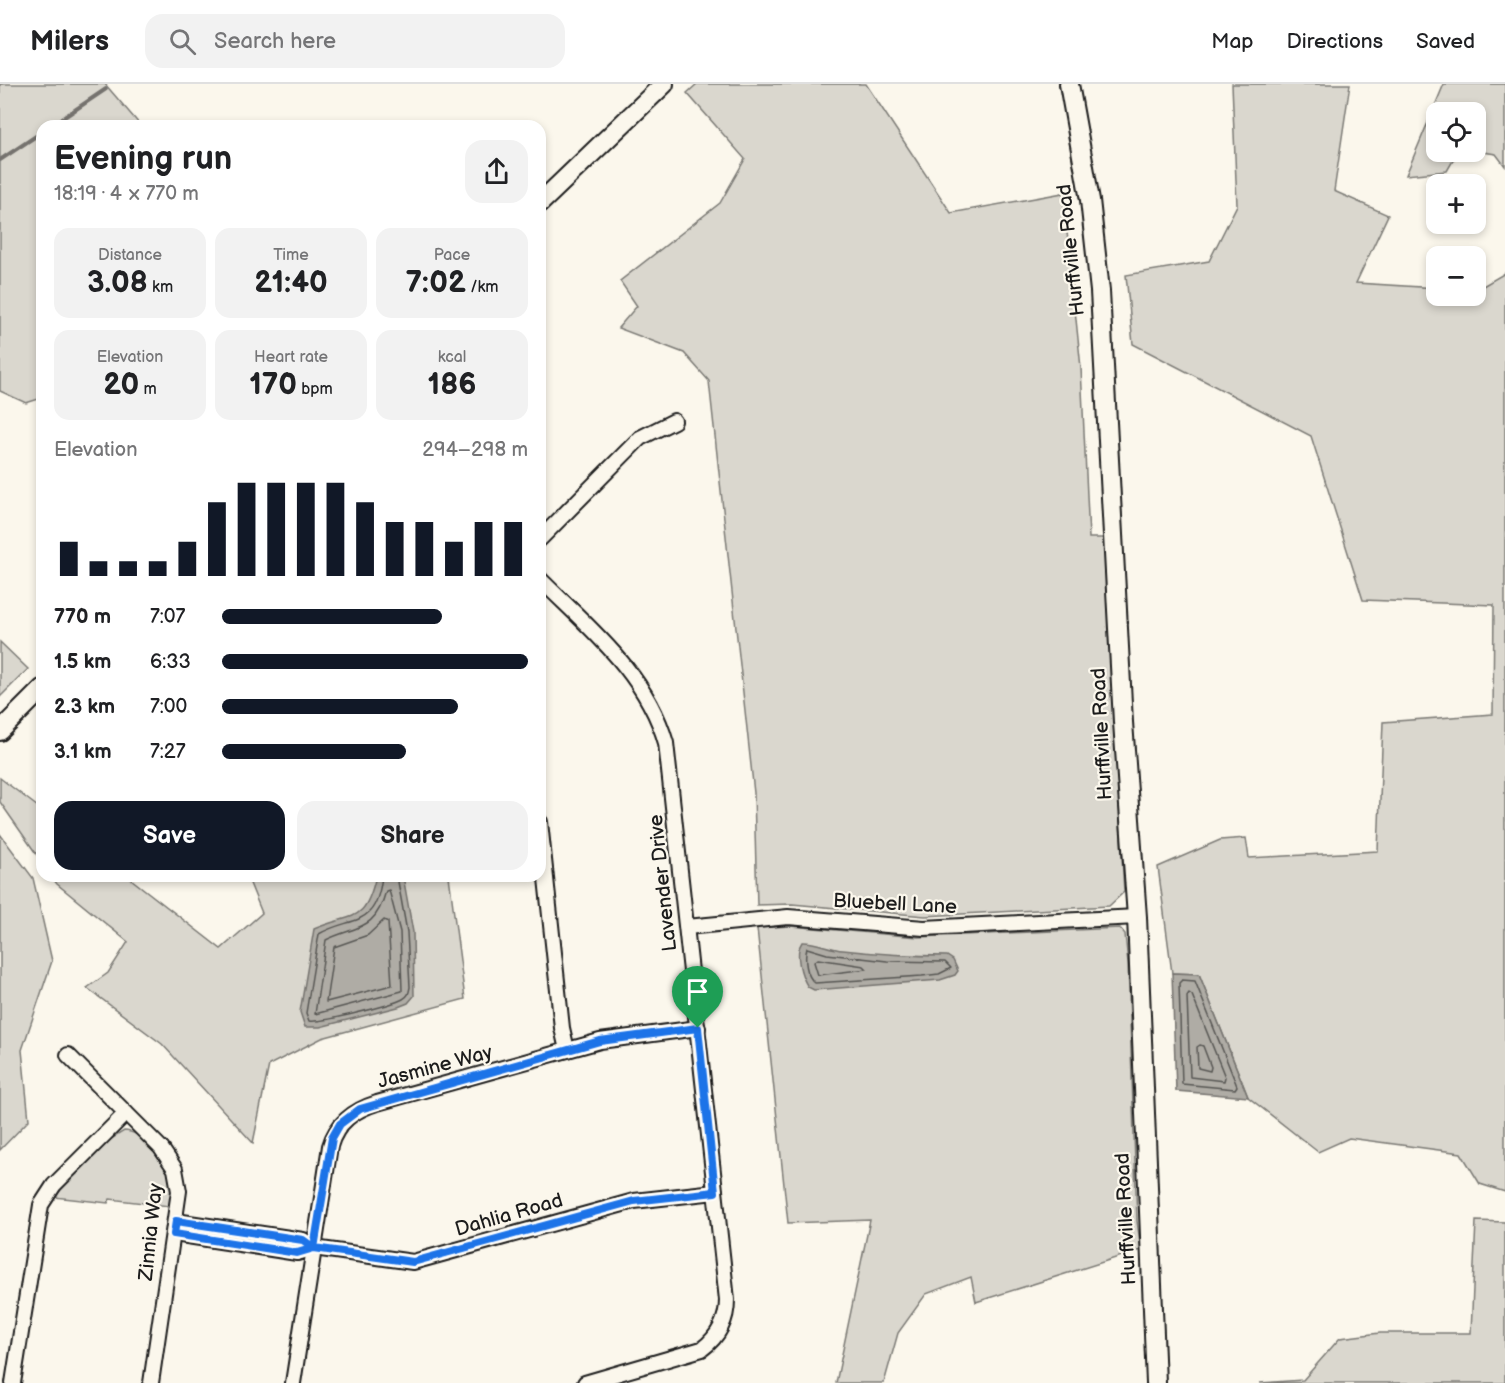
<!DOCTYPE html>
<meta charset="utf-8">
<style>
:root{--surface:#fff;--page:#f2f2f2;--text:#202124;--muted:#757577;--line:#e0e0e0;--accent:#111827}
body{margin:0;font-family:"Balsamiq Sans",sans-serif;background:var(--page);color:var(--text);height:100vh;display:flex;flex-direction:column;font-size:22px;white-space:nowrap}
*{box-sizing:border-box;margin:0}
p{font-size:20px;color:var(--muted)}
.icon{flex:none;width:33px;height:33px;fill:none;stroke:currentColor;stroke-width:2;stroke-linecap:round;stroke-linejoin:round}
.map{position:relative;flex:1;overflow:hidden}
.side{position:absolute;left:36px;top:36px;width:510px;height:762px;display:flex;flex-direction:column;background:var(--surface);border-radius:18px;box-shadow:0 3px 9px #0003}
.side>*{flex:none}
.buttons{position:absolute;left:1426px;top:18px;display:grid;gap:12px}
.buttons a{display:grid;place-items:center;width:60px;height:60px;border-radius:12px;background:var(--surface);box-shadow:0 3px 9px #0003;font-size:30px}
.pin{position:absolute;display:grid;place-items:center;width:51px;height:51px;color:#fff;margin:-62px -26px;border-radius:50% 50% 50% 0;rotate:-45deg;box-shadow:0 0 6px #0007}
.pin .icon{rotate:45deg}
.round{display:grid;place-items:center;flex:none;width:63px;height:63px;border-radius:18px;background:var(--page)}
.overview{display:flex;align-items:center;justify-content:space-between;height:102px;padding:0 18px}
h1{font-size:33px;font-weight:800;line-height:45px}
.stats{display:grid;grid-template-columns:repeat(3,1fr);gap:9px;height:102px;padding:6px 18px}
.stats div{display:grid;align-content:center;border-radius:15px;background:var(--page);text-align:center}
.stats b{font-size:30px;font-weight:800}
.stats small{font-size:16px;font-weight:400}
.stats p{font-size:16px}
.chart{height:168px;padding:12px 18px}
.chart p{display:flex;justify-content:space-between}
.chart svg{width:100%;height:108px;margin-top:6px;stroke:var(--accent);stroke-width:6}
.primary-button{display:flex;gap:12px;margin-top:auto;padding:12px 18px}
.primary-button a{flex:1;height:69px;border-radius:18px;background:var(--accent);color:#fff;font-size:24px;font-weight:800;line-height:69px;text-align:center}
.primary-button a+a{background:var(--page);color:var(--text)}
ul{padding:0 18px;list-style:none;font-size:20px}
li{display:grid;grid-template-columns:96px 72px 1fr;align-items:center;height:45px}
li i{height:15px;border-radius:8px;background:var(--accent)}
header{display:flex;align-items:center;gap:36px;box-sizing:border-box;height:84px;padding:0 30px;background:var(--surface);border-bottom:2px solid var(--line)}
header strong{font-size:28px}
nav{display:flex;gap:33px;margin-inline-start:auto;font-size:21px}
.search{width:420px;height:54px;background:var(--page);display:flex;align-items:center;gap:15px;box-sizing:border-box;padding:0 21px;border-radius:18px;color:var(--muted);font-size:22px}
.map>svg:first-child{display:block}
.green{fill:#dad7ce;stroke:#7b7a75;stroke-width:1.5}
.water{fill:#afaca5;stroke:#74726e;stroke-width:1.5}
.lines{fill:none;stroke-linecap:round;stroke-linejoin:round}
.shore{stroke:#575653;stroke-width:1.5}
.stream{stroke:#74726e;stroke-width:4}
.minor-casing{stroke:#1c1c1c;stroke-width:18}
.major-casing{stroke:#1c1c1c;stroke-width:22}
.minor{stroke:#fbf7ec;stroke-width:14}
.major{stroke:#fbf7ec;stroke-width:18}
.route-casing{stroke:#fff;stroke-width:12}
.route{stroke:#1a73e8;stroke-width:8}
.labels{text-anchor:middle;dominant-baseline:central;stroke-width:4.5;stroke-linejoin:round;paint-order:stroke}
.street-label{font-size:20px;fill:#1c1c1c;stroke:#fbf7ec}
</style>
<header>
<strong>Milers</strong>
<div class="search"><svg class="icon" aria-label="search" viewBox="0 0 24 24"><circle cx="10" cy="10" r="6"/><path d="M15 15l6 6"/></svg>Search here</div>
<nav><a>Map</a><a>Directions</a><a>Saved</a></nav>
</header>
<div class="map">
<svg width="1505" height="1299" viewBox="0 0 1505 1299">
<rect width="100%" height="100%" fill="#fbf7ec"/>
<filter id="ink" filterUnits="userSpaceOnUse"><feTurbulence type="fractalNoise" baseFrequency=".0167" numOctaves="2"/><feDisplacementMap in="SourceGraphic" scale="12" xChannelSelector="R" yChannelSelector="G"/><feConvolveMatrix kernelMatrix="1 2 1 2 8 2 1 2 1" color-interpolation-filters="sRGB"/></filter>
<g filter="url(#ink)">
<g class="green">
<path d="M0 0H105L141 42H42V314L26 319 0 307Z"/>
<path d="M697 0H866L951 129 1063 109 1081 284 1089 454H1104L1124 808 1109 822 925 832 792 820 757 821 754 709 709 297 684 269 618 244 637 222 620 197 720 119 745 75 687 9Z"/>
<path d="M1232 0H1350L1334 107 1388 131 1356 199 1437 204V212H1476V206L1505 189V1108L1480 1100 1461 1069 1349 1054 1318 1068 1248 1013 1199 890 1172 889 1158 783 1220 756 1246 754 1249 774 1378 767 1383 638 1493 630 1494 521 1363 516 1311 352 1133 260 1126 191 1209 177 1237 121Z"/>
<path d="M1444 0H1505V82L1496 70 1476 67V28H1437V68H1458L1447 87 1406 91Z"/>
<path d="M0 558 28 585 0 613Z"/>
<path d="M0 694 42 726V778L0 718Z"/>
<path d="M0 750 33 794 52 877 22 966 29 1036 0 1066Z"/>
<path d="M51 792H127L221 865 262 829 247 792H449L465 915 322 954 269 981 253 1059 162 960 87 904 108 889 128 858 57 800Z"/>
<path d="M790 842 918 853 1120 844 1125 850 1128 879 1137 1137 1141 1166 976 1218 971 1193 926 1210 898 1249 884 1299H836L870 1136 788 1139 757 844Z"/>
<path d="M124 1047C141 1047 165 1073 170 1090 173 1101 171 1111 169 1122L110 1115 108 1119 54 1113 111 1055Z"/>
<path d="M1476 1137 1505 1138V1299H1259L1303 1296 1340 1254 1380 1249H1471Z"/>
</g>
<g class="water">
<path d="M376 792H403L413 848 414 912 408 919 398 923 320 943H305L300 928 314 845C353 828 364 842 376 792Z"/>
<path d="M802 858C815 857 829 865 843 866 878 870 912 872 947 872L953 876 958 887 955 891 940 896 814 906 808 903C801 892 794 869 802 858Z"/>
<path d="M1172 889 1199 890 1248 1013 1176 1007Z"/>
</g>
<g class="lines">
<g class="shore">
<path d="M382 792C376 846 352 831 319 850L306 929 309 937C321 939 392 921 403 915 409 912 409 908 410 903L407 848 397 792"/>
<path d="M389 806 400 848 402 907 315 930 326 856C357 841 375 848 386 807Z"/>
<path d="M384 836 388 838 392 901 326 918 334 863 368 851Z"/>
<path d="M807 864 827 870 887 877 945 878 951 884 939 890 922 892 815 899C806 892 804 875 807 864Z"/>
<path d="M818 875 864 882 867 885 818 891 814 878Z"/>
<path d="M1182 896 1195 897 1237 1002 1235 1005 1182 1000 1179 899Z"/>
<path d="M1189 909 1192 911 1225 993 1224 997 1190 993 1187 912Z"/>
<path d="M1200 961 1203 962 1211 983 1210 987 1198 984 1197 963Z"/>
</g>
<g class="stream">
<path d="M51 42 106 5"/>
<path d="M0 76 42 48"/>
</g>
<g class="minor-casing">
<g id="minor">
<path d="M540 455 640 354 674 337"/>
<path d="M540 495C590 545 646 589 666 659L727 1216C727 1237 718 1253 702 1265L585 1299"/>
<path d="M540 738 562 944 567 966"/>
<path d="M687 843 788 833 924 844 1137 833"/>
<path d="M68 971 161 1064 175 1085 179 1107 151 1299"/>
<path d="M176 1137 303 1156 314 1164 413 1178 634 1117 715 1108"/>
<path d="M174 1150 297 1169 314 1164"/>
<path d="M13 1299 41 1121 54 1101 126 1029"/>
<path d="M293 1299 330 1062C337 1038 354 1026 377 1019L600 957 698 944"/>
</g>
</g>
<g class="major-casing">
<g id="major">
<path d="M1069 0 1090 116 1100 207 1123 638 1137 833 1156 1299"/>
<path d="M540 119 664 0"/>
<path d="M0 647 42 605"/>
</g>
</g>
<use href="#minor" class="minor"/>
<use href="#major" class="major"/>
</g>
</g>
<g class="lines" filter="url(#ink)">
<g class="route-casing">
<path id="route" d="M698 944 600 957 360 1025 340 1040 332 1054 314 1164 303 1156 176 1137 174 1150 297 1169 314 1164 413 1178 634 1117 715 1108 698 944"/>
</g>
<use href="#route" class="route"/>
</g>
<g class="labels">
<g class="street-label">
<text transform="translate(1071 166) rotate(-96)">Hurffville Road</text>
<text transform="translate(1102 650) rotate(-93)">Hurffville Road</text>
<text transform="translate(663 799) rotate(-96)">Lavender Drive</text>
<text transform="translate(895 820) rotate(3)">Bluebell Lane</text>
<text transform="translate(435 983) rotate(-15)">Jasmine Way</text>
<text transform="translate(509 1131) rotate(-16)">Dahlia Road</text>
<text transform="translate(1126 1135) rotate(-93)">Hurffville Road</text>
<text transform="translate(151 1148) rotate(-84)">Zinnia Way</text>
</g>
</g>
</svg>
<div class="buttons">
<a><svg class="icon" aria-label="locate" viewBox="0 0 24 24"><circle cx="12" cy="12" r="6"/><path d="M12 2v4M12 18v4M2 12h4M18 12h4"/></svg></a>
<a>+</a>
<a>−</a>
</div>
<div class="pin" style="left:698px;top:944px;background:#1e9e55"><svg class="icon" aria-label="arrive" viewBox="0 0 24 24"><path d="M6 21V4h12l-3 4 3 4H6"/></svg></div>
<section class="side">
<div class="overview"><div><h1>Evening run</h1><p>18:19 · 4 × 770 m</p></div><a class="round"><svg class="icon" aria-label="share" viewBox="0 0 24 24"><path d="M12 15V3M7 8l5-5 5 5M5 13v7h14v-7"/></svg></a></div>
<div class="stats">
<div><p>Distance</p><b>3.08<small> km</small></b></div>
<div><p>Time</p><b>21:40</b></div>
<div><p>Pace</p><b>7:02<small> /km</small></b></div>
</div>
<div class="stats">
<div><p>Elevation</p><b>20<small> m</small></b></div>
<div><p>Heart rate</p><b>170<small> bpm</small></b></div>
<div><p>kcal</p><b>186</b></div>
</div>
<div class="chart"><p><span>Elevation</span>294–298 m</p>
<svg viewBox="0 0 160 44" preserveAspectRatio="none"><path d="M5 44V30M15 44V38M25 44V38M35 44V38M45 44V30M55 44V14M65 44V6M75 44V6M85 44V6M95 44V6M105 44V14M115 44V22M125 44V22M135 44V30M145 44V22M155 44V22"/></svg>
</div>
<ul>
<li><b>770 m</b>7:07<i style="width:72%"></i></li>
<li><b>1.5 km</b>6:33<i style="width:100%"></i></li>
<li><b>2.3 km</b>7:00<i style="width:77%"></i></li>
<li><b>3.1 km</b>7:27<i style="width:60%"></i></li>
</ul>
<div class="primary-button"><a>Save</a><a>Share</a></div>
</section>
</div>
